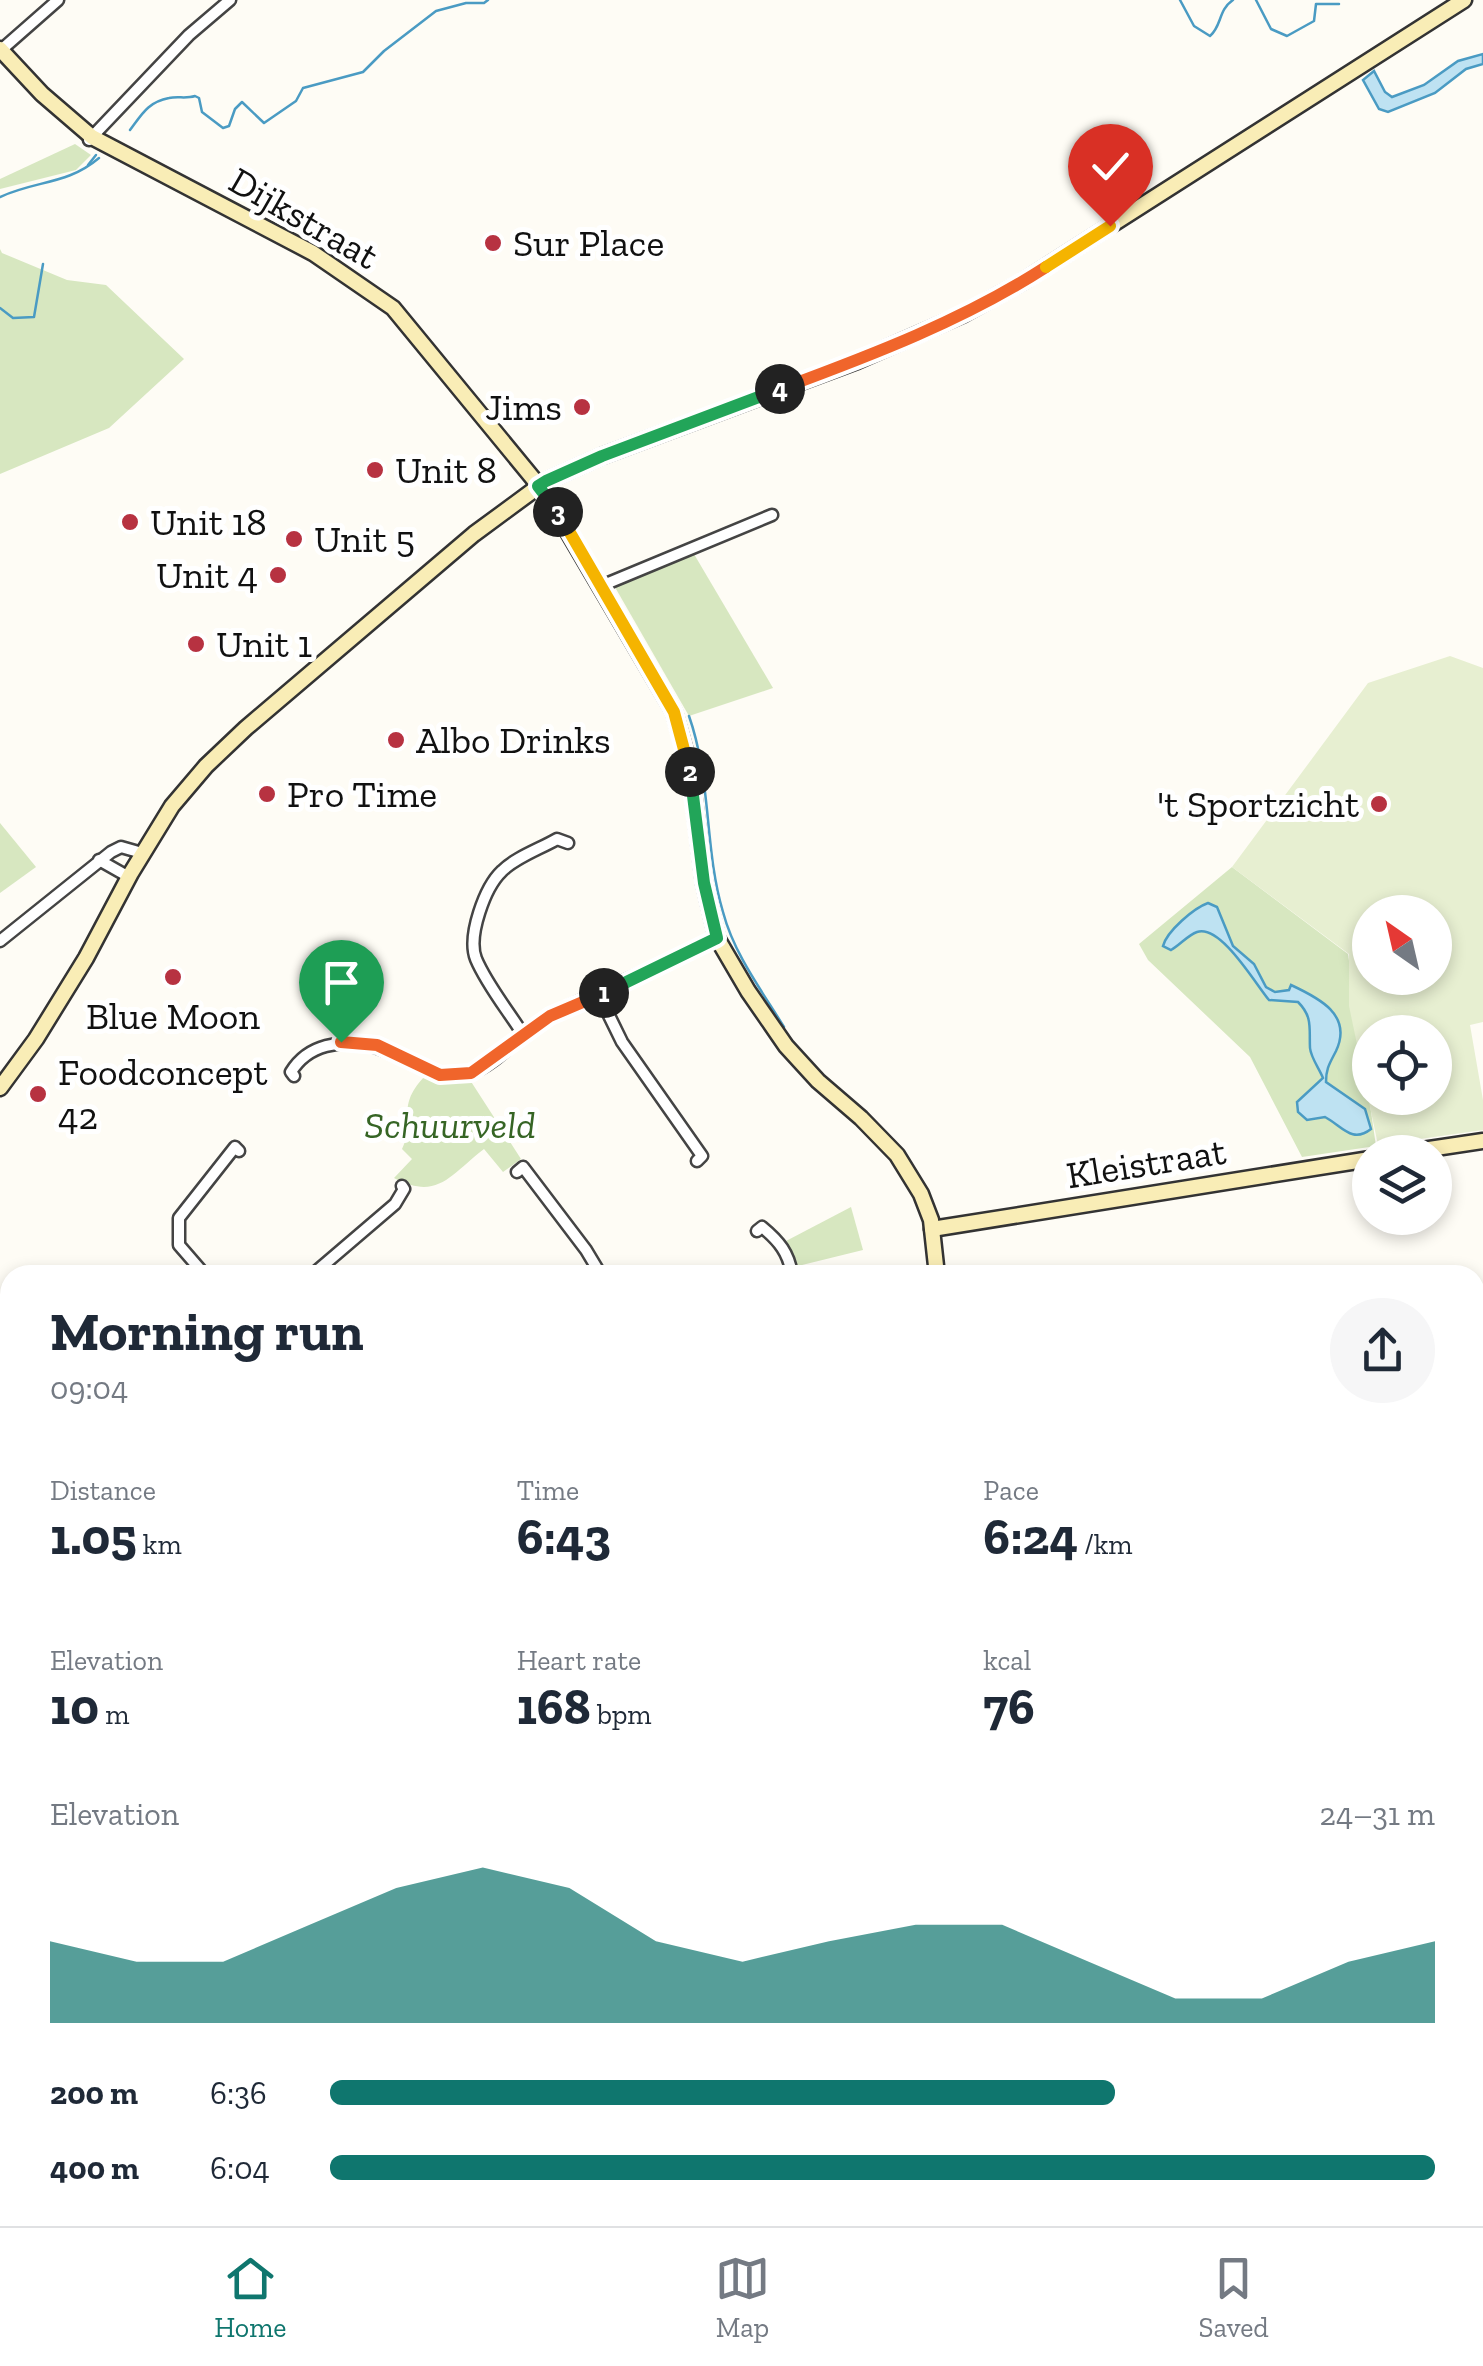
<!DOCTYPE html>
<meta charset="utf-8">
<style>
:root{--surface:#fff;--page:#f6f6f7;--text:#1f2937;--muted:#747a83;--line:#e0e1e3;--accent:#0f766e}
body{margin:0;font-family:"Zilla Slab",serif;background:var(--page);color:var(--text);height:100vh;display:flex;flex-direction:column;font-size:38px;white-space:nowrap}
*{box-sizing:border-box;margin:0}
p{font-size:32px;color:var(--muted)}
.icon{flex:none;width:55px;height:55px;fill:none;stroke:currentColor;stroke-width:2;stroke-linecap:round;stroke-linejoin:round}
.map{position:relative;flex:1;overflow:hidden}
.panel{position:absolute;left:0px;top:1265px;width:1485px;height:962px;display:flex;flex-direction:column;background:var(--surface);border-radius:30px 30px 0 0;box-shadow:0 5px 15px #0003}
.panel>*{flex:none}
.needle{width:65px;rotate:326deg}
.buttons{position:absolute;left:1352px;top:895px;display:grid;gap:20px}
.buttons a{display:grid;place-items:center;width:100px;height:100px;border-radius:50%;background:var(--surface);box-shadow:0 5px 15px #0003;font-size:50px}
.pin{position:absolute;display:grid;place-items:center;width:85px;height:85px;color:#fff;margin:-102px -42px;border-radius:50% 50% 50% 0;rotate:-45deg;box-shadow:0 0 10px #0007}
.pin .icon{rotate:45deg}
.km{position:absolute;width:50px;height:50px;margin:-25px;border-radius:50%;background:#222;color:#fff;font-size:28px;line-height:50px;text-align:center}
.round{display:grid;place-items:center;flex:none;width:105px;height:105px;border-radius:52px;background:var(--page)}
.summary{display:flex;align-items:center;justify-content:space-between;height:170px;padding:0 50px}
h1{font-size:55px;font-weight:700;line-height:75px}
.metrics{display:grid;grid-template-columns:repeat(3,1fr);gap:15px;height:170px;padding:10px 50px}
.metrics div{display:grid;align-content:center}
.metrics b{font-size:50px;font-weight:700}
.metrics small{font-size:28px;font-weight:400}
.metrics p{font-size:28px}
.chart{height:280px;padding:20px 50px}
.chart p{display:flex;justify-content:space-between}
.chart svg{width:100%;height:180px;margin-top:10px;fill:var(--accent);opacity:.7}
ul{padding:0 50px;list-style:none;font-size:32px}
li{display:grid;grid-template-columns:160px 120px 1fr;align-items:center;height:75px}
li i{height:25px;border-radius:12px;background:var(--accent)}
.tabs{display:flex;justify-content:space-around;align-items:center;height:140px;border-top:2px solid var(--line);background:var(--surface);font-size:28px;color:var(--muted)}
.tabs a{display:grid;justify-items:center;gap:5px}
.tabs .selected{color:var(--accent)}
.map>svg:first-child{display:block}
.green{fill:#d7e7c0}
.pitch{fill:#e7efd1;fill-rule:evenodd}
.water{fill:#bee2f2;stroke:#4a9bc3;stroke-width:2.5}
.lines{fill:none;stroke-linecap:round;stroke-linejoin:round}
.stream{stroke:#4a9bc3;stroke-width:2.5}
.street-casing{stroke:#444;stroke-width:15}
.secondary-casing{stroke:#333;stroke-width:19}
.street{stroke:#fff;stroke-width:10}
.secondary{stroke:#f9edb6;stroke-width:14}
.split-1-casing{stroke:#fff;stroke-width:20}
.split-2-casing{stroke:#fff;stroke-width:20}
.split-3-casing{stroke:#fff;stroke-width:20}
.split-4-casing{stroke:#fff;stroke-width:20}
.split-5-casing{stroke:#fff;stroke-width:20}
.split-6-casing{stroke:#fff;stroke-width:20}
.split-1{stroke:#f0652b;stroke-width:12}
.split-2{stroke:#22a559;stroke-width:12}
.split-3{stroke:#f5b400;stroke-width:12}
.split-4{stroke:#22a559;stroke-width:12}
.split-5{stroke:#f0652b;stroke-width:12}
.split-6{stroke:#f5b400;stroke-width:12}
.poi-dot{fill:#b73241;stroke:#fff;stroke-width:4}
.labels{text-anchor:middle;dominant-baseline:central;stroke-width:10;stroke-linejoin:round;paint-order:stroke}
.street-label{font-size:38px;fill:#111;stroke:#fff}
.poi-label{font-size:38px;fill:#111;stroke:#fff;text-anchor:start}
.park-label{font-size:38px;font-style:italic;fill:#366525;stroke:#fff}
</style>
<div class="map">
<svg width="1483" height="2226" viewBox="0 0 1483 2226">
<rect width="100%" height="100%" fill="#fefcf5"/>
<g class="green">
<path d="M75 144 91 155 76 170 0 189V179Z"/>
<path d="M0 249 2 253 67 280 106 285 184 359 109 428 0 474Z"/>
<path d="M691 549 773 688 689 716 612 582Z"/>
<path d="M0 823 36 867 0 893Z"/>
<path d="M1232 867 1348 954 1376 1146 1302 1157 1250 1057 1148 960 1139 944Z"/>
<path d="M424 1077 446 1083 470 1080 521 1159 503 1172 484 1149C450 1175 438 1201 394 1178L412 1159 402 1149C416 1120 395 1108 424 1077Z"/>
<path d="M851 1207 863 1250 798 1266 786 1241Z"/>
<path d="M1475 1513H1483V1758L1475 1757Z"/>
<path d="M1475 2036 1483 2037V2226H1396L1398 2218H1475Z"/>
</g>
<path class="pitch" d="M1450 656 1483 668V1022L1470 1025 1483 1100V1130L1378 1145 1349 1006V954L1232 867 1368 683ZM1370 912H1435V978H1370ZM1370 1032H1435V1098H1370Z"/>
<g class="water">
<path d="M1483 54V64L1466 69 1435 93 1388 112 1379 109 1363 80 1374 71 1385 92 1392 97 1424 85 1458 61Z"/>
<path d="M1208 903 1217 907 1233 946 1254 964 1266 987 1275 992 1289 990 1291 985C1319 998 1353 1015 1336 1051 1330 1063 1326 1068 1326 1082L1365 1109 1371 1129C1352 1144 1342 1126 1325 1117L1307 1120 1298 1112 1297 1102 1323 1078C1319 1068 1311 1058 1310 1048 1309 1028 1313 1017 1298 1002L1269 1000C1256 985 1221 924 1197 932 1188 935 1180 945 1171 950L1163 946C1167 931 1194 908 1208 903Z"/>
</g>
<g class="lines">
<g class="stream">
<path d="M1180 0 1194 26 1210 36C1222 26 1218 10 1233 0"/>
<path d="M1256 0 1271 29 1287 36 1314 21 1316 4H1339"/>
<path d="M130 130C142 114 148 102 169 98 178 96 186 99 195 96L199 98 202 112 223 128 229 126 235 109 242 102 264 123 296 101 303 88 363 72 384 51 436 11 466 3H484L488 0"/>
<path d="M88 165 96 155"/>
<path d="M0 197C37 180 67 185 99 158"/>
<path d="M0 308 13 318 34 317 43 264"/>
<path d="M689 716C712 782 704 848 723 912 734 954 762 991 784 1027"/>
</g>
<g class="street-casing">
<g id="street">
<path d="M0 51 58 0"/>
<path d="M89 140 189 35 230 0"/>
<path d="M601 586 772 515"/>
<path d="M99 860 129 877"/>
<path d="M0 941 111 852 121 847 142 853"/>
<path d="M599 995 622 1042 702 1156 697 1161"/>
<path d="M522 1033C507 1009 487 985 476 959 467 936 485 887 502 871 516 857 540 849 557 839L568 843"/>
<path d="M294 1076 291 1072C299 1059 311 1050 326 1046 391 1029 418 1089 471 1073 497 1065 524 1029 551 1015 604 988 663 965 717 938"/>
<path d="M517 1172 523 1167 586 1250 601 1275"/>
<path d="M757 1231 762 1227C779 1241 789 1253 792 1275"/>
<path d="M205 1275 179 1245V1218L235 1147 239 1151"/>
<path d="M312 1275 395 1204 404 1189 402 1186"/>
<path d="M0 1442 10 1440"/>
<path d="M0 1574 10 1573"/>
<path d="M0 1712 10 1711"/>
<path d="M0 1725 10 1724"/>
<path d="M1475 1773 1483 1775"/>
<path d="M0 1935H10"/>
<path d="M0 2048H10"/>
<path d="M515 2226 519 2218"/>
<path d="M1074 2226 1079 2218"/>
</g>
</g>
<g class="secondary-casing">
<g id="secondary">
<path d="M0 49 42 94 92 137 313 253 393 308 545 493 674 712 690 769 704 883 717 938 748 991 786 1046 818 1081 861 1118 897 1155 921 1194 931 1220 937 1275"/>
<path d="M0 1088 36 1039 86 958 131 873 172 806 206 766 246 728 474 534 546 481 602 456 857 361 964 314 1022 282 1464 0"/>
<path d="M1409 1152 1483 1141"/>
<path d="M932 1229 1370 1159"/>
<path d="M0 2173H10"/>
<path d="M532 2218 558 2226"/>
<path d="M830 2226 835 2218"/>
</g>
</g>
<use href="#street" class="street"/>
<use href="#secondary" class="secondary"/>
</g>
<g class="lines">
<g class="split-1-casing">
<path id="split-1" d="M341 1042 377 1045 440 1075 471 1073 550 1016 604 993"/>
</g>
<g class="split-2-casing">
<path id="split-2" d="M604 993 717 938 704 883 690 772"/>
</g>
<g class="split-3-casing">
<path id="split-3" d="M558 512 674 712 690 772"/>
</g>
<g class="split-4-casing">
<path id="split-4" d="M558 512 538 486 546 481 602 456 780 389"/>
</g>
<g class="split-5-casing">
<path id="split-5" d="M780 389C872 355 964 320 1046 267"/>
</g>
<g class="split-6-casing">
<path id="split-6" d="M1046 267 1110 226"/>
</g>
<use href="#split-1" class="split-1"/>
<use href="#split-2" class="split-2"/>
<use href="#split-3" class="split-3"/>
<use href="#split-4" class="split-4"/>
<use href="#split-5" class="split-5"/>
<use href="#split-6" class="split-6"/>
</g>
<g class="poi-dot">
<circle cx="493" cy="243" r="10"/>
<circle cx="582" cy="407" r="10"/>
<circle cx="375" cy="470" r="10"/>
<circle cx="130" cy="522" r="10"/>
<circle cx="294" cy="539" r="10"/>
<circle cx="278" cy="575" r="10"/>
<circle cx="196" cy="644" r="10"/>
<circle cx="396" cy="740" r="10"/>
<circle cx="267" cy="794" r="10"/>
<circle cx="1379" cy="804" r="10"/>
<circle cx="173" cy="977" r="10"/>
<circle cx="38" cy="1094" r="10"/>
</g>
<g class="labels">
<g class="street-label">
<text transform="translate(304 218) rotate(30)">Dijkstraat</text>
<text transform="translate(1146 1163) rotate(-9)">Kleistraat</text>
</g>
<g class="poi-label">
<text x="513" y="243">Sur Place</text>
<text x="562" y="407" text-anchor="end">Jims</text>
<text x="395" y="470">Unit 8</text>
<text x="150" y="522">Unit 18</text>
<text x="314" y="539">Unit 5</text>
<text x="258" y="575" text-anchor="end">Unit 4</text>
<text x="216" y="644">Unit 1</text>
<text x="416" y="740">Albo Drinks</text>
<text x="287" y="794">Pro Time</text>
<text x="1359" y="804" text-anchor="end">'t Sportzicht</text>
<text x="173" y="1016" text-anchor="middle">Blue Moon</text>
<text x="58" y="1072">Foodconcept<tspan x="58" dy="44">42</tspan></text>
</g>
<g class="park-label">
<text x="450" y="1125">Schuurveld</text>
</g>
</g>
</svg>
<div class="buttons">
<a><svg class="needle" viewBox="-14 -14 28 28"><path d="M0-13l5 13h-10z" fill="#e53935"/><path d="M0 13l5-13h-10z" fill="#747a83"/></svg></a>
<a><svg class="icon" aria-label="locate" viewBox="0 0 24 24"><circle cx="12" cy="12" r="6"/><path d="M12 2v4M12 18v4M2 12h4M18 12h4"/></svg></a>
<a><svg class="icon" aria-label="layers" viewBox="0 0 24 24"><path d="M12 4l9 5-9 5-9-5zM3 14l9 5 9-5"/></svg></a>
</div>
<div class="pin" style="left:341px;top:1042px;background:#1e9e55"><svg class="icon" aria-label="arrive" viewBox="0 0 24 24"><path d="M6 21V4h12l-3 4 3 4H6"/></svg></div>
<div class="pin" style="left:1110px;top:226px;background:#d93025"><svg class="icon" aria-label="check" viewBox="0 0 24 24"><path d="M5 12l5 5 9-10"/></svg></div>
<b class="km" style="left:604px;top:993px">1</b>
<b class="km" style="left:690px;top:772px">2</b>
<b class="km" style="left:558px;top:512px">3</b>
<b class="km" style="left:780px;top:389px">4</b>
<section class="panel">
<div class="summary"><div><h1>Morning run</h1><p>09:04</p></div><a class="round"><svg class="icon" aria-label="share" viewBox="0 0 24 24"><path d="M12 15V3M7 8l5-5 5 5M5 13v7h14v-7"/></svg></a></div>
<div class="metrics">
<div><p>Distance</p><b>1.05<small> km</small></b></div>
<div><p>Time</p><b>6:43</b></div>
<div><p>Pace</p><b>6:24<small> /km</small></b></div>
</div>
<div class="metrics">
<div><p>Elevation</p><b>10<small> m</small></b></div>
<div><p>Heart rate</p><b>168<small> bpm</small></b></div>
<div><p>kcal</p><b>76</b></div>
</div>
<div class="chart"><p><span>Elevation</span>24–31 m</p>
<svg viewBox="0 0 160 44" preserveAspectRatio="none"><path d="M0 44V24L10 29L20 29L30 20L40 11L50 6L60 11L70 24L80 29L90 24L100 20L110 20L120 29L130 38L140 38L150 29L160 24V44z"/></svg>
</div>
<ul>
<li><b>200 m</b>6:36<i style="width:71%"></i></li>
<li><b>400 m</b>6:04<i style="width:100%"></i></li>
</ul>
</section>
</div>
<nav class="tabs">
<a class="selected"><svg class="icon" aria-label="home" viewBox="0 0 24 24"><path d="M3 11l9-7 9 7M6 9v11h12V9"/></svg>Home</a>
<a><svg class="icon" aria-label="map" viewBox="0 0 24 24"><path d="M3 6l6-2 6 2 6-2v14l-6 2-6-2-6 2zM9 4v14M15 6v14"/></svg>Map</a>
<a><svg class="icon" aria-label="saved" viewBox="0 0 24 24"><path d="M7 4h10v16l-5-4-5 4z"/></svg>Saved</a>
</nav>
